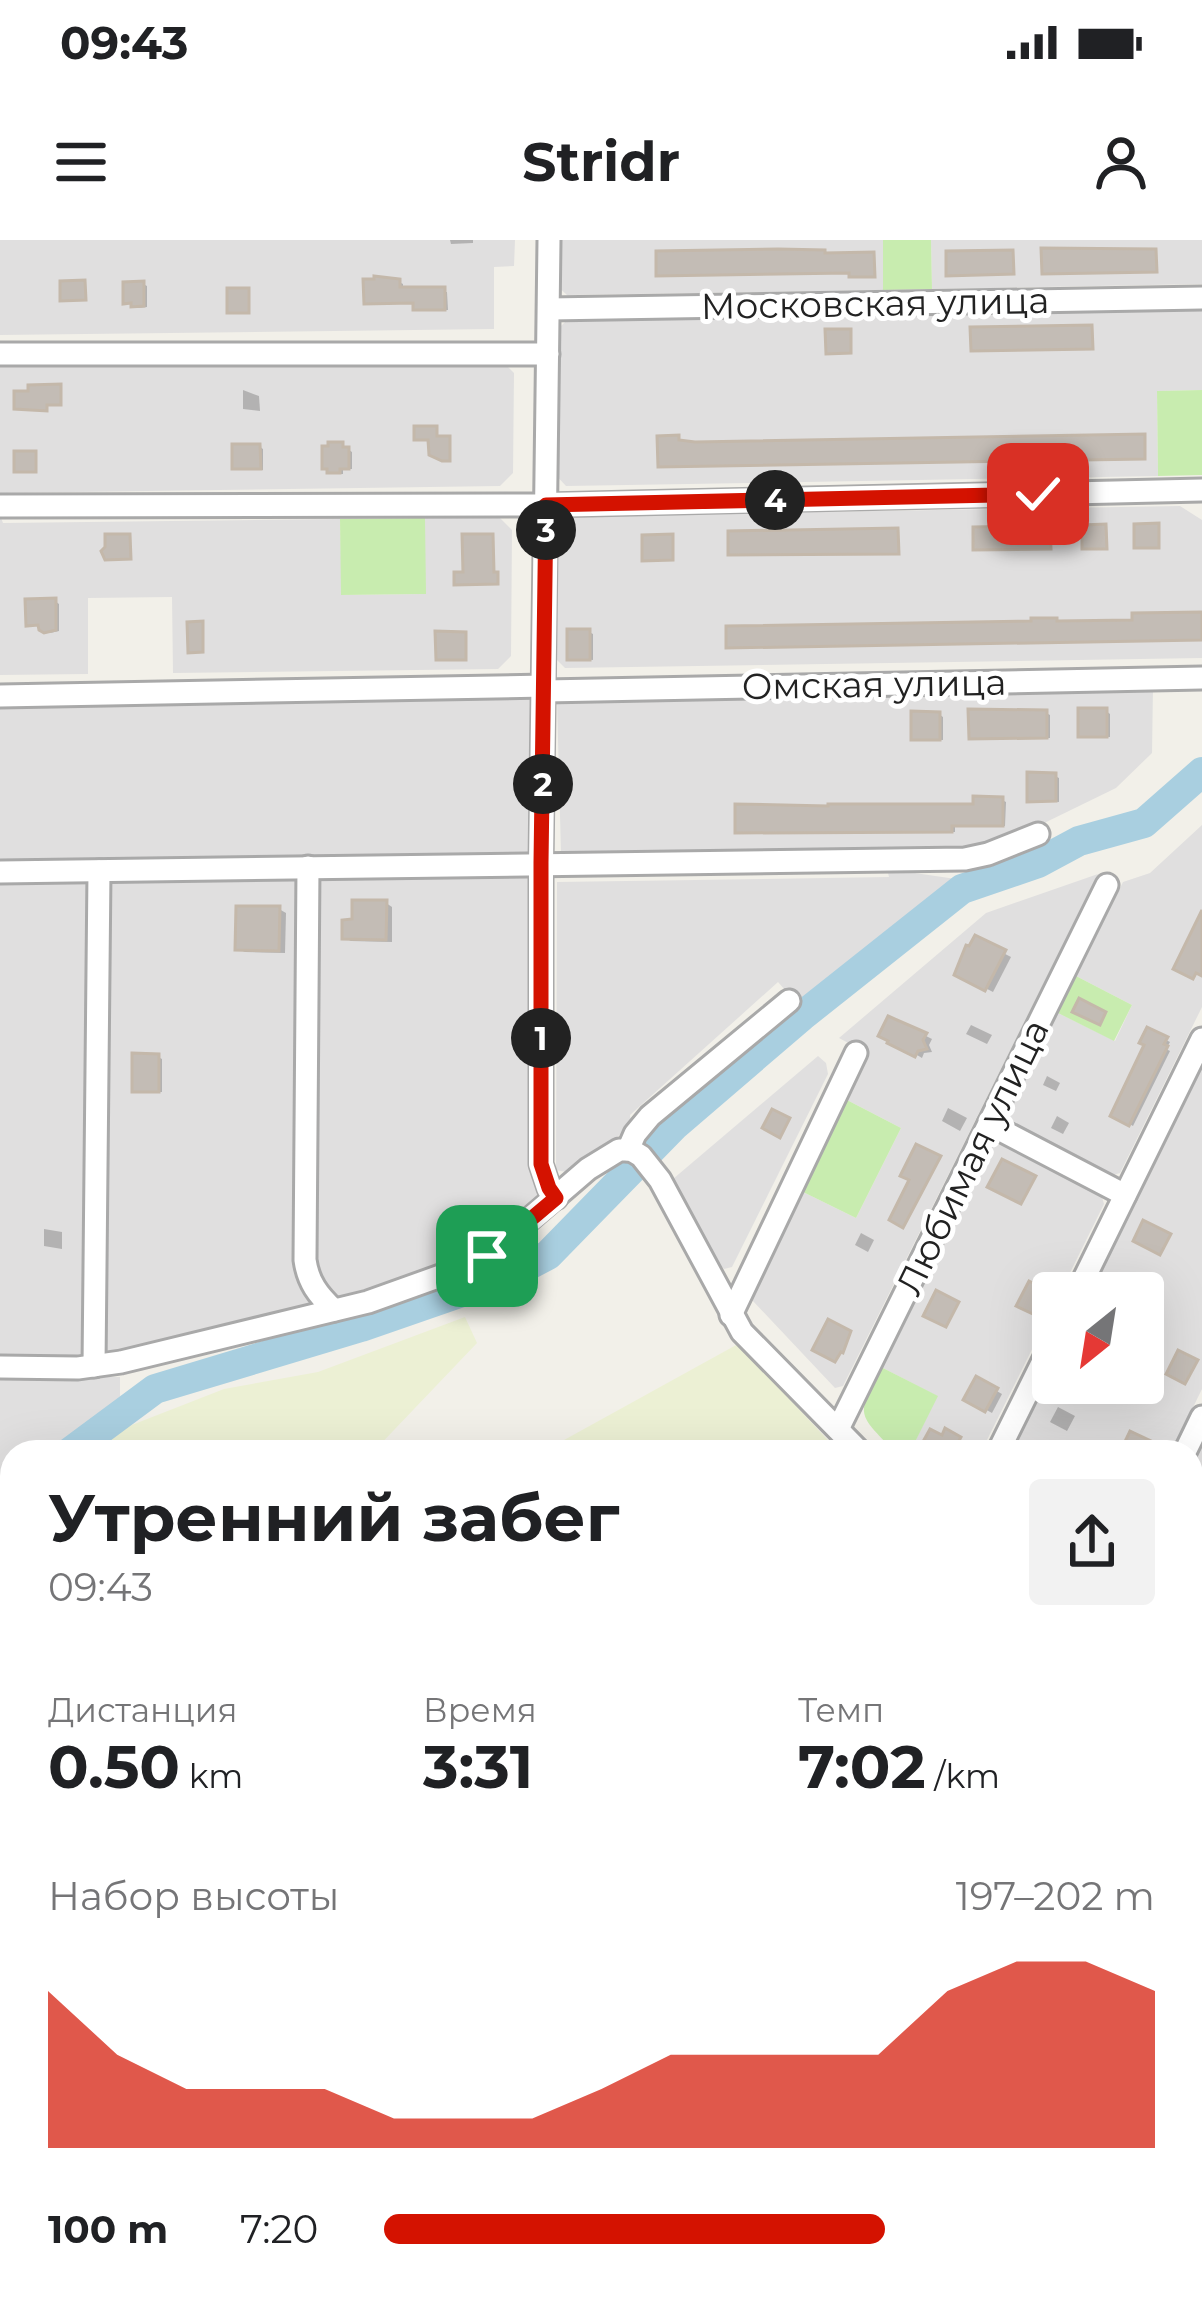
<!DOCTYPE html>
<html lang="ru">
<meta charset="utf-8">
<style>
:root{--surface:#fff;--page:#f2f2f2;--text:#202124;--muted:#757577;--accent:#d41200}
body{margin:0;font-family:Montserrat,sans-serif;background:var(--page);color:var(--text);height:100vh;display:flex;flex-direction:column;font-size:45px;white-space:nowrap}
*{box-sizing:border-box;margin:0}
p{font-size:39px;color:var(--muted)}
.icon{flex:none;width:66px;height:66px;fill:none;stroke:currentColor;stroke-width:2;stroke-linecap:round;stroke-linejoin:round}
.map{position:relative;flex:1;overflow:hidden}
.panel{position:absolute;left:0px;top:1200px;width:1203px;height:861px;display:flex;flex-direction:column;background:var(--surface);border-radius:36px 36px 0 0;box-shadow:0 12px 48px #0002}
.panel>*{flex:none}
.needle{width:78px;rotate:210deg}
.controls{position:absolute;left:1032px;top:1032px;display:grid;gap:24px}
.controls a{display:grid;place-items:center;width:132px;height:132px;border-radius:12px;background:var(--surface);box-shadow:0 12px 48px #0002;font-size:60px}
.pin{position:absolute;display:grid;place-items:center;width:102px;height:102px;color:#fff;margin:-51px;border-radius:24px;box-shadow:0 6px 18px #0006}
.km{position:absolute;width:60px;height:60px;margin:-30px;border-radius:50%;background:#222;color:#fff;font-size:33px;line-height:60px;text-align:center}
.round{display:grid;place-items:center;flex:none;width:126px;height:126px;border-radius:12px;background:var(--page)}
.summary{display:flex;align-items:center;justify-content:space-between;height:204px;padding:0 48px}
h1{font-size:66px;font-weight:700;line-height:90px}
.metrics{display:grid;grid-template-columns:repeat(3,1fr);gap:18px;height:204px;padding:12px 48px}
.metrics div{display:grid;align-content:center}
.metrics b{font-size:60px;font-weight:700}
.metrics small{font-size:33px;font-weight:400}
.metrics p{font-size:33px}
.chart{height:336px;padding:24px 48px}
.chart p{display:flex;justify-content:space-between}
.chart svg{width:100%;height:216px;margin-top:12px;fill:var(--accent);opacity:.7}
ul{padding:0 48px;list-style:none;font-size:39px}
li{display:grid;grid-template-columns:192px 144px 1fr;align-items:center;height:90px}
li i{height:30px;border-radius:15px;background:var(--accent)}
.status{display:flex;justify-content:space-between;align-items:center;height:84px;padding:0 60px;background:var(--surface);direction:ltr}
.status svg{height:33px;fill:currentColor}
header{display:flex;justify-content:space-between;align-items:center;height:156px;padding:0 48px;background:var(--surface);font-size:54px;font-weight:700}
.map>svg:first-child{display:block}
.residential{fill:#e0dfdf}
.farmland{fill:#ecf0d4}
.grass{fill:#c8ecaf}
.shadow{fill:#0003}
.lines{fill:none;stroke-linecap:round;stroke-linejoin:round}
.river{stroke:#a9cfe0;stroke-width:30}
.building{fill:#c3bcb5;stroke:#c4b8aa;stroke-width:3}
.minor-casing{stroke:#a9a9a9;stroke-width:27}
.minor{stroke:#fff;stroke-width:21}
.route-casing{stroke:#fff;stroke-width:24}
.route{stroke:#d41200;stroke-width:15}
.labels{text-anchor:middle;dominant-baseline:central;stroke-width:10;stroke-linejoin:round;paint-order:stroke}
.street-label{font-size:36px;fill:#222;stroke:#fff}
</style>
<div class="status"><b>09:43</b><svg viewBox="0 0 49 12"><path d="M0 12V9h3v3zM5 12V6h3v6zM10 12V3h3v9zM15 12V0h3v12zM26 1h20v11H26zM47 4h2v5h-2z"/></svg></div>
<header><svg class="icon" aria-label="menu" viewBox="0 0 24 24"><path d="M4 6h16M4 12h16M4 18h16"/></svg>Stridr<svg class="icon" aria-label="person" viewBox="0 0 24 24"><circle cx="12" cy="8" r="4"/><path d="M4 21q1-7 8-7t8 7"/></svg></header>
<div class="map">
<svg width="1202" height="2059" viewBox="0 0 1202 2059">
<rect width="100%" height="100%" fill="#f2f0e9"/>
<g class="residential">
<path d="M0 0H515L514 26 494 27V89L0 95Z"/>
<path d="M555 0H883V50L567 55 555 44Z"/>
<path d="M931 0H1202V44L932 49Z"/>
<path d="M1202 70V150L1157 151 1158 236 566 246 553 232 554 93 566 81Z"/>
<path d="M500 119 514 133 513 233 500 246 0 253V125Z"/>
<path d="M1180 266 1202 280V418L565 428 552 415 553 290 566 276Z"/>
<path d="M0 275 3 283 340 279 342 355 425 354V278L499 277 512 290 511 416 498 429 173 433 172 357 88 358V434L0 435Z"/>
<path d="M1153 447 1152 513 1116 548 1034 588 962 613H561L557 461Z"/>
<path d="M534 456 530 617 0 628V462Z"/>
<path d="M1202 585V767L1120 933 1110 936 1010 885 1007 875 1058 773 1115 801 1132 765 1076 736 1123 642 1150 633Z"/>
<path d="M887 629 956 639 799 766 778 742 630 875 631 886 571 933 556 930 557 642 889 637Z"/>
<path d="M316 632H535L531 924 542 961 501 999 383 1050 338 1061 326 1053 313 1026Z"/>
<path d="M1098 634 843 1146 835 1148 752 1060 751 1047 799 950 856 978 901 888 845 859 867 813 839 798 986 673Z"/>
<path d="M302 636 293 1021 313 1070 100 1121 106 637Z"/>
<path d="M91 638 85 1121H0V640Z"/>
<path d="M818 816 826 823 828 834 732 1027 724 1029 698 1002 673 939Z"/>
<path d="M1202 824V1149L1171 1212H1009L1053 1124V1143H1143V1053H1088Z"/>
<path d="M1001 904 1101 954 1104 964 1060 1053H1053V1067L981 1212H910L937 1156 881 1127 991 907Z"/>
<path d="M0 1137H120V1168L53 1212H12V1239L0 1247Z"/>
<path d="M1202 1206V1308L1191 1302V1229Z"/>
<path d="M1202 1349V1491L1200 1496 1191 1499V1371Z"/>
<path d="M1191 1546 1202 1550V1722L1191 1717Z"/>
<path d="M1202 1875V2059H1172L1144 2049H1191V1900Z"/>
<path d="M322 2049H513L524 2059H332Z"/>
<path d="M532 2049H649L639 2059H543Z"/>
<path d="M669 2049H1023L1019 2059H660Z"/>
</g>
<g class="farmland">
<path d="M465 1077 477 1103 373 1212H93L119 1190 224 1149 318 1132Z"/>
<path d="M738 1104 839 1212H549L555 1205Z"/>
<path d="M12 1284V1591L0 1604V1294Z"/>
<path d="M12 1788V2049H267L258 2059H0V1802Z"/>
</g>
<g class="grass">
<path d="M883 0H931L932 49 883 50Z"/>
<path d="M1202 150V235L1158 236 1157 151Z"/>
<path d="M425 278 426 354 341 355 340 279Z"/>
<path d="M1076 736 1132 765 1114 801 1058 773Z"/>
<path d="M845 859 901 888 856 978 799 950Z"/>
<path d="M881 1127 938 1156 910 1212H895C857 1172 856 1177 881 1127Z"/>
</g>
<g class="shadow">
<path d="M450 0H473V3L451 4Z"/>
<path d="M399 42 403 44V50L447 52 448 70H420L416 68V64L367 62Z"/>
<path d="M143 44 147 46V67L138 68 126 62Z"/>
<path d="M243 150 259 156 260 171 243 169Z"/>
<path d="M342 205 352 212V229H343V234H333L330 231Z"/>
<path d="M260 207 263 209V230L235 228Z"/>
<path d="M55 361 59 364V391L50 393 42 389V386L29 384Z"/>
<path d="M589 392 593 394V420L570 418Z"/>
<path d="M1106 471 1110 474V497L1081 496Z"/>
<path d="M1046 473 1050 475V498L972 497Z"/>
<path d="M940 475 943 477V500L914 499Z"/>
<path d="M1055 536 1059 538V562L1030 560Z"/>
<path d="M1002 560 1006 562 1005 586 955 587V592L742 594 738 592 976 567Z"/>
<path d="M386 663 392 667V702L351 701 345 698Z"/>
<path d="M279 669 286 673 285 713 245 712 238 709Z"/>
<path d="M976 699 1011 717 993 752 958 734Z"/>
<path d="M900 783 932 799 929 805 932 812 924 813 922 818 882 794Z"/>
<path d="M971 785 992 795 987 804 966 794Z"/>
<path d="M1148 791 1170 802 1166 809 1170 811 1133 886 1114 875 1147 804Z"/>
<path d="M158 817 162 819V852H139Z"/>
<path d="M1047 836 1060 843 1056 851 1043 845Z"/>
<path d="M948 868 967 878 960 891 942 881Z"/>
<path d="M1057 876 1069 883 1063 894 1051 888Z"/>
<path d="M44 989 62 992V1009L44 1006Z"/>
<path d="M861 993 874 1000 868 1012 855 1005Z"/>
<path d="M1030 1045 1043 1052 1042 1055 1045 1058 1037 1074 1020 1065Z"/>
<path d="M977 1140 1002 1154 992 1173 967 1159Z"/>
<path d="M1058 1167 1075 1176 1067 1191 1050 1182Z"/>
<path d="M1200 1597 1202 1598V1619L1192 1615Z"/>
<path d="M1191 1668 1202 1673 1192 1696 1191 1695Z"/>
<path d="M1191 1946 1202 1951V1980L1193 2002 1197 2005 1193 2014 1191 2013Z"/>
</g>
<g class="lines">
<g class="river">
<path d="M70 1212 155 1149 361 1087 508 1036 548 1015 675 885 802 776 962 649 1038 623 1079 601 1144 583 1202 532"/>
<path d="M0 1264 12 1255"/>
</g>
</g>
<g class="building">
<path d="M1041 8 1156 9 1157 32 1042 34Z"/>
<path d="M778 9 825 10V13L874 12 875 37H849V33L656 36V11Z"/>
<path d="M1013 10 1014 34 946 36V11Z"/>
<path d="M374 36 400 39V47H445V70H413V63L364 64 363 39H374Z"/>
<path d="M85 40 86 60 60 61V41Z"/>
<path d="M144 41V66L131 67V63L123 64V42Z"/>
<rect x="227" y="48" width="22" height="25"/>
<path d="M1092 85 1093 109 971 111 970 87Z"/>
<path d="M825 89H851V113L826 114Z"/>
<path d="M61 144V165H47V171L14 169V151H28V145Z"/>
<path d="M414 186H437V196H450V221H442L429 215 428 200H414Z"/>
<path d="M1145 194V219L658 227 657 196 679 195V200L695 202Z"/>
<path d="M328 202H343V207H349V229H340V233H327V229H322V206H328Z"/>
<path d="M232 204H260L261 229H232Z"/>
<rect x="14" y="211" width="22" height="21"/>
<path d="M1159 283V308H1134V284Z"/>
<path d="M1106 284 1107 309H1082V285Z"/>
<path d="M1025 286H1050L1051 309 973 310V287Z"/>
<path d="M898 288 899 314 728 315V291Z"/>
<path d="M105 294H130L131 319 105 320 101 311 105 307Z"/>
<path d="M462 294H493L494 332H498V344L454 345V332H463Z"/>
<path d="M673 294V320L642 321V295Z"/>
<path d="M56 358V390L44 393 39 390 38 385 26 386 25 359Z"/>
<path d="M1202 372V400L726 408V386L1031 381V378H1057V381L1132 380V373Z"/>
<path d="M203 381V412L188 413 187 382Z"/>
<rect x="567" y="389" width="23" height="31"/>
<path d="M435 391 466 392V420H436Z"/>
<rect x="1078" y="468" width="29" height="29"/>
<path d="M968 469 1047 470V498L969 499Z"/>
<path d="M911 471 940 472V500H911Z"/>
<path d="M1027 532 1056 533V561L1027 562Z"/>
<path d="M973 556 1003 557V586H952V592L735 593V564L828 566V564H973Z"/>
<path d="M352 660H387L386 700 342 699V680L352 679Z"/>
<path d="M236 666H280L279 711 235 710Z"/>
<path d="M1202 670V736L1196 733 1193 739 1173 729Z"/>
<path d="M975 695 1006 710 985 751 954 735 966 705 969 706Z"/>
<path d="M1079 758 1106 772 1100 785 1072 772Z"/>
<path d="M888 776 927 793 923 800 927 809 918 811 915 817 887 803 888 801 878 796Z"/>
<path d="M1147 787 1168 797 1164 804 1168 806 1129 886 1110 876 1144 805 1139 803Z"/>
<path d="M132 813 159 814V852H132Z"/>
<path d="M772 869 790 878 780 898 762 888Z"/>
<path d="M916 904 941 916 903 988 889 980 909 940 900 936Z"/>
<path d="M1002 919 1036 936 1021 964 987 947Z"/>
<path d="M1143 980 1171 994 1160 1015 1133 1001Z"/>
<path d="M1029 1041 1041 1047 1040 1051 1043 1053 1033 1074 1016 1066Z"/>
<path d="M936 1050 959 1062 946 1087 923 1076Z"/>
<path d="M828 1079 851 1091 843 1113 841 1112 835 1122 812 1110Z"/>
<path d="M1178 1110 1198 1120 1185 1144 1166 1134Z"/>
<path d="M976 1136 998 1148 985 1172 963 1160Z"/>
<path d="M945 1188 961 1197 953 1212H931L920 1207 930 1189 942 1195Z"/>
<path d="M1130 1191 1170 1210V1212H1120Z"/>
</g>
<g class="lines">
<g class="minor-casing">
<g id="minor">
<path d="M549 0 541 623V924L549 948 556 958"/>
<path d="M549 69 1202 58"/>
<path d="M0 114H548"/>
<path d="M0 266 546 265 1202 250"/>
<path d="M545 451 1202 438"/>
<path d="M0 456 545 446"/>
<path d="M308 627 305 1020C308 1042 318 1055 334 1070"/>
<path d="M0 632 965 619 988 614 1038 594"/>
<path d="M989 884 1125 955"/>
<path d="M628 910 635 894 650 876 789 761"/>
<path d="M1077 1053 1202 799"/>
<path d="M731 1075 856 813"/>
<path d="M94 1126 99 631"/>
<path d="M0 1127 78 1128 121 1122 368 1062 471 1025 487 1016 588 929 619 910H631L641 916 660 940 742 1092 860 1212"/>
<path d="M838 1189 1107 645"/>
<path d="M998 1212 1053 1101"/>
<path d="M1185 1212 1202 1177"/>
<path d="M1191 1523 1202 1527"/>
<path d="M1191 1732 1202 1737"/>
<path d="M1191 1881 1202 1855"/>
<path d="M310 2049 321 2059"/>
<path d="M524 2049 535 2059"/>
<path d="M1095 2049 1123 2059"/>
<path d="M649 2059 658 2049"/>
<path d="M1025 2059 1029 2049"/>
</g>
</g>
<use href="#minor" class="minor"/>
</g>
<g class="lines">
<g class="route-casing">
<path id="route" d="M487 1016 556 958 549 948 541 924V623L546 265 1038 254"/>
</g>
<use href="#route" class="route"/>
</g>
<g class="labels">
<g class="street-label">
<text transform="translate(875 63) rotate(-1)">Московская улица</text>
<text transform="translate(874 444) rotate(-1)">Омская улица</text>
<text transform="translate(972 917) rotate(-64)">Любимая улица</text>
</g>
</g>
</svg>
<div class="controls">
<a><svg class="needle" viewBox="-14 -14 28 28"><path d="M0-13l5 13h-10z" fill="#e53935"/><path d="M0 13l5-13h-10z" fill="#757577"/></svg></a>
</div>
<div class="pin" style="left:487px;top:1016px;background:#1e9e55"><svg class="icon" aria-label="arrive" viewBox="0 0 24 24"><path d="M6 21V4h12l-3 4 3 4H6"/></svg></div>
<div class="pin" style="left:1038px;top:254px;background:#d93025"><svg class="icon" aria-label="check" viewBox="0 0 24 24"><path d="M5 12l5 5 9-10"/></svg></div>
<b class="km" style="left:541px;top:798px">1</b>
<b class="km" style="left:543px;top:544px">2</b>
<b class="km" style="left:546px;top:290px">3</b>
<b class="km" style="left:775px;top:260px">4</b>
<section class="panel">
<div class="summary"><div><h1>Утренний забег</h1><p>09:43</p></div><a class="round"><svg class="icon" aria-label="share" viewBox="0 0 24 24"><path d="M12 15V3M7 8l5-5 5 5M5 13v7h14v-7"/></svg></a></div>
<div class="metrics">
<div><p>Дистанция</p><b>0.50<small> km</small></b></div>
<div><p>Время</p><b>3:31</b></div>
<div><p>Темп</p><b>7:02<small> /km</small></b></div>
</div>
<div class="chart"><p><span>Набор высоты</span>197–202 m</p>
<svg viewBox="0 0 160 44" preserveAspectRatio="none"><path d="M0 44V12L10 25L20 32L30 32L40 32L50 38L60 38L70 38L80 32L90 25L100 25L110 25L120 25L130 12L140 6L150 6L160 12V44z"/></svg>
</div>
<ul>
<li><b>100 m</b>7:20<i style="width:65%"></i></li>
</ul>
</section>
</div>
